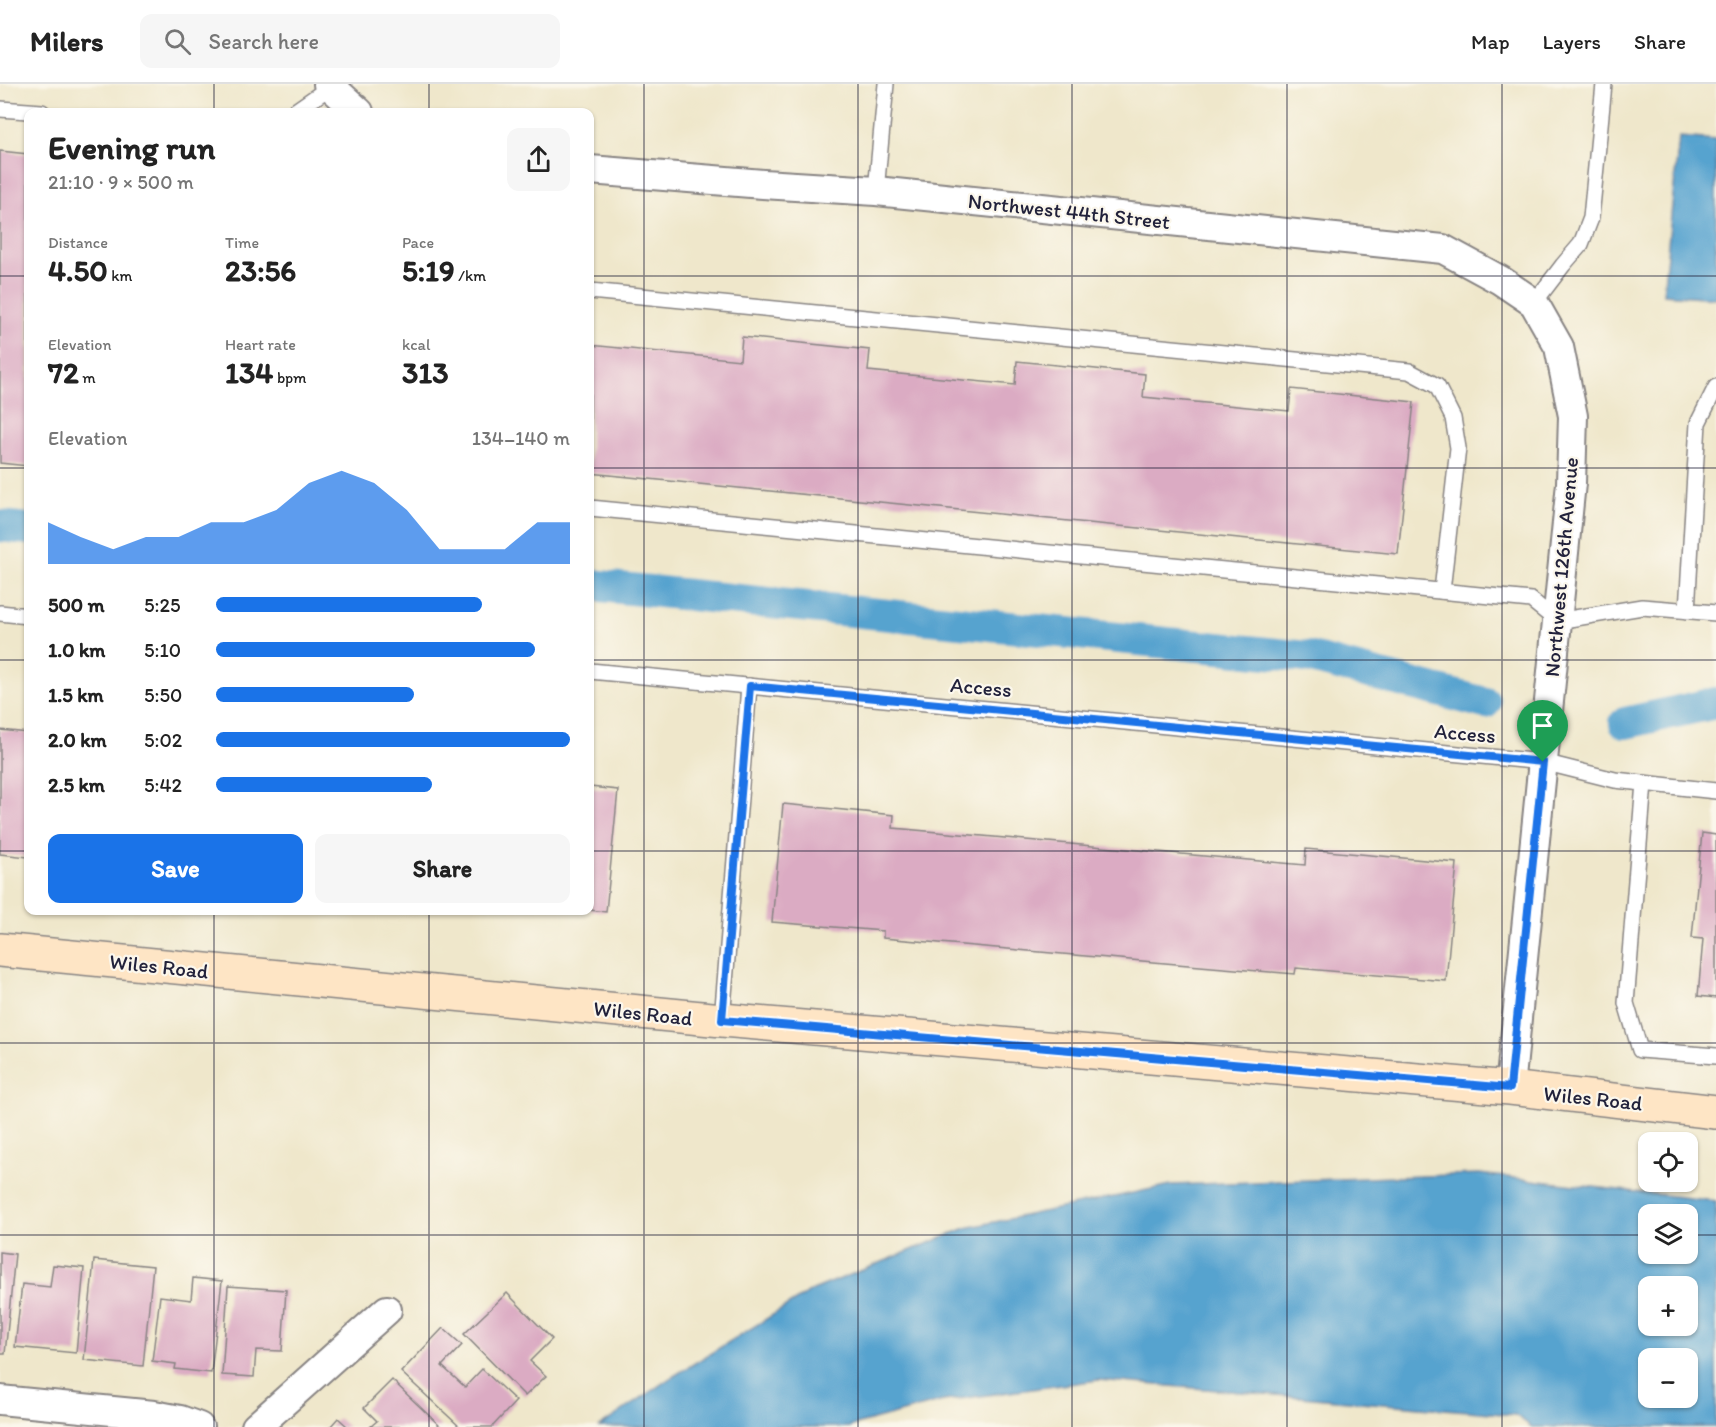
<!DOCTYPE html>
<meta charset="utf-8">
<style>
:root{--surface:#fff;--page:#f6f6f6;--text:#222;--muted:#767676;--line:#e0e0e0;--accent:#1a73e8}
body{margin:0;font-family:Itim,sans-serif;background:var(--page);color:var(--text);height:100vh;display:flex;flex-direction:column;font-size:22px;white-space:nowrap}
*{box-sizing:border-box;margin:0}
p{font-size:20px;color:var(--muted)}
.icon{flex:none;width:33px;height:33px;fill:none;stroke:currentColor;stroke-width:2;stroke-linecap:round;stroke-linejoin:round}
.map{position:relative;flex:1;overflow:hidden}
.drawer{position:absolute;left:24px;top:24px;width:570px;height:807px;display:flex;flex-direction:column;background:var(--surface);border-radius:12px;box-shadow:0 2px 4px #0004}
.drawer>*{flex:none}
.buttons{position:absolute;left:1638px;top:1048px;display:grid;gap:12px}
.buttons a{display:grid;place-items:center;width:60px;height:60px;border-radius:12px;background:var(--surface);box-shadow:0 2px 4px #0004;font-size:30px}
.pin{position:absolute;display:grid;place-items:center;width:51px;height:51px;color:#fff;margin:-62px -26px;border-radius:50% 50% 50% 0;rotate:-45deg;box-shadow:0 0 6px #0007}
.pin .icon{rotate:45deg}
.round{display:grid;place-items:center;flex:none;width:63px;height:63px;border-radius:12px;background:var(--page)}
.summary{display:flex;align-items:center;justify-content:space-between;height:102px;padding:0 24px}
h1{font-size:33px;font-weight:700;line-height:45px}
.figures{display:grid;grid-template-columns:repeat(3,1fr);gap:9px;height:102px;padding:6px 24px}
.figures div{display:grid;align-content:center}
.figures b{font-size:30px;font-weight:700}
.figures small{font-size:16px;font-weight:400}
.figures p{font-size:16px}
.chart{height:168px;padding:12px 24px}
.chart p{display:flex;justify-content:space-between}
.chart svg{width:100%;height:108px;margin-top:6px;fill:var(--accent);opacity:.7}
.action{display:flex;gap:12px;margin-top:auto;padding:12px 24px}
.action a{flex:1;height:69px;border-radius:12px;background:var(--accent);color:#fff;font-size:24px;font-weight:700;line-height:69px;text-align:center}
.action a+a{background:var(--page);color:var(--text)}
ul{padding:0 24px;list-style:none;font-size:20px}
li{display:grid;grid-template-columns:96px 72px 1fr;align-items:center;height:45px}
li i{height:15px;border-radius:8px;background:var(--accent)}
header{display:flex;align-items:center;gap:36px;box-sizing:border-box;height:84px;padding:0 30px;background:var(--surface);border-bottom:2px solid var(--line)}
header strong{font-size:28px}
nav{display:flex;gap:33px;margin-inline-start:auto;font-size:21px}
.search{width:420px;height:54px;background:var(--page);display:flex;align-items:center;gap:15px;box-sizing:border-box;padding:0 21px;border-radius:12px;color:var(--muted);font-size:22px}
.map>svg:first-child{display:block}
.water{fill:#57a3cf;stroke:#3c6285;stroke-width:1.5;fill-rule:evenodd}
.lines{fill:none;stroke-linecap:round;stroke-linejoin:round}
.canal{stroke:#57a3cf;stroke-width:32}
.building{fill:#dbabc3}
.lane-casing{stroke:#888483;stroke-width:18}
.street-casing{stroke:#888483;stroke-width:32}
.secondary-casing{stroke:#888483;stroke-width:36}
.lane{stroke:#fff;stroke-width:15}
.street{stroke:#fff;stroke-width:28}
.secondary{stroke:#fee5c5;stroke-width:33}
.route-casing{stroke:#fff;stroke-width:12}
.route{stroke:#1a73e8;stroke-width:8}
.grid{fill:none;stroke:#22223b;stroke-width:1.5;stroke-opacity:0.55}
.labels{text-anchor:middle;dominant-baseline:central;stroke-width:4.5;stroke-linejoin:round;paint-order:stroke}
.street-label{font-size:21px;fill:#22223b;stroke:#fbf7ec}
</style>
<header>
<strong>Milers</strong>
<div class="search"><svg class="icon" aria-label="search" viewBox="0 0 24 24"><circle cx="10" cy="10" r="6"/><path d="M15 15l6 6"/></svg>Search here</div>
<nav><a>Map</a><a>Layers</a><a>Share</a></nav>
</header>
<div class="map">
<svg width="1716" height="1343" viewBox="0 0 1716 1343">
<rect width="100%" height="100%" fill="#fbf7ec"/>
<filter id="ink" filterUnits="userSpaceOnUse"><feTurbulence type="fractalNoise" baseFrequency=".0167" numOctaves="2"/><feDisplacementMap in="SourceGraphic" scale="12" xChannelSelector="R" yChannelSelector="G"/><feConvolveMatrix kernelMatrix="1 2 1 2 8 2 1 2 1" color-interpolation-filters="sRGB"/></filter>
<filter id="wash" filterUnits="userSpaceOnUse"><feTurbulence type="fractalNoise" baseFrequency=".008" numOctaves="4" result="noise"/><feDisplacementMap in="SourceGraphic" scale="24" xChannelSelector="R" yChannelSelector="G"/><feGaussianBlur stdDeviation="1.35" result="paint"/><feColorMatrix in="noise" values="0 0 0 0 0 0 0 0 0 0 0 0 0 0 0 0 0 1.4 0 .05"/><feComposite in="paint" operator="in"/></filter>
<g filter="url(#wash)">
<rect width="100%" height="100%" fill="#efe7cb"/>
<g class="water">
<path d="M1679 53 1716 56V214L1663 210Z"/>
<path d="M1479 1090 1716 1117V1343H1532L1515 1331 1098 1296 943 1317 848 1343H599L669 1295 813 1206 966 1144 1171 1101ZM1648 1131H1688V1170H1648ZM1648 1203H1688V1242H1648ZM1648 1275H1688V1314H1648Z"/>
</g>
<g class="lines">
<g class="canal">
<path d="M0 442 28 445"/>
<path d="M590 501 1308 573 1485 619"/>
<path d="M1625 639 1716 619"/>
</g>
</g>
<g id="blocks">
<g class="building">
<path d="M0 67 28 70V382L0 379Z"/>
<path d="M742 253 870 266 868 287 1015 301 1017 277 1145 290 1143 313 1289 327 1291 305 1414 318 1398 470 590 389V261L740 276Z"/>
<path d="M0 646 28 649V773L0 770Z"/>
<path d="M590 703 618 706 606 828 590 826Z"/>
<path d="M783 720 894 731 893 744 1305 781 1306 765 1457 779 1446 897 1296 884 1295 890 1165 879 883 854V847L772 838Z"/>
<path d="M1702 749 1716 751V914L1698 912 1703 855 1692 854Z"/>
<path d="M0 1168 15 1170 5 1270H0Z"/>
<path d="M94 1176 153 1182 143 1282 84 1276Z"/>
<path d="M53 1181 84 1184 76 1269 15 1263 22 1200 50 1203Z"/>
<path d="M193 1194 222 1197 211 1289 175 1285 176 1280 152 1277 160 1212 191 1216Z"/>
<path d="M228 1202 286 1206 282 1267 256 1266 254 1293 222 1291Z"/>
<path d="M507 1209 552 1255 530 1277 546 1292 525 1312 464 1250Z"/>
<path d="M443 1244 462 1261 442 1282 465 1303 482 1285 516 1317 492 1343H460L401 1288Z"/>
<path d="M392 1296 441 1343H370L377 1337 364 1324Z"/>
<path d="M338 1334 348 1343H330Z"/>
</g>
</g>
</g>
<g filter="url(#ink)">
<use href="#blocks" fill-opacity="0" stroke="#888483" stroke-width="1.5"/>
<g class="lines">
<g class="lane-casing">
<g id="lane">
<path d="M0 25 42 28"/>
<path d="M294 28 330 3"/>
<path d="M876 107 886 0"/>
<path d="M590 207 1409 287 1437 302 1453 334 1458 364 1442 507"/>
<path d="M1534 219 1563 181 1581 160 1591 134 1604 0"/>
<path d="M590 424 1531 516 1557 537 1642 523 1716 529"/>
<path d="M1687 527 1698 339 1716 303"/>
<path d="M0 529 28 532"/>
<path d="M590 587 1543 678 1615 696 1716 707"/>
<path d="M1644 699 1626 919 1640 966 1716 972"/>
<path d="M722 936 749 602"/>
</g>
</g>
<g class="street-casing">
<g id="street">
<path d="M328 0 359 28"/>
<path d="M590 86 763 100 876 107 1443 165 1500 196 1534 219 1559 263 1573 332 1571 399 1510 1004"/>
<path d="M0 1316 154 1331 180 1336 199 1343"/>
<path d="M256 1343 387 1226"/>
</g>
</g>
<g class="secondary-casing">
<path id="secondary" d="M0 866 722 936 1510 1004 1716 1028"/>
</g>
<use href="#lane" class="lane"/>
<use href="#street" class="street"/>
<use href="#secondary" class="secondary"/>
</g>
</g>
<g class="lines" filter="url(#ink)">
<g class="route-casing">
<path id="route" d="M750 602 1543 678 1510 1004 722 936Z"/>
</g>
<use href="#route" class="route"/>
</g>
<path class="grid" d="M214 0V28M429 0V28M644 0V1343M858 0V1343M1072 0V1343M1287 0V1343M1502 0V1343M0 192H28M590 192H1716M0 384H28M590 384H1716M0 576H28M590 576H1716M0 767H28M590 767H1716M214 826V1343M429 826V1343M0 959H1716M0 1151H1648M1688 1151H1716"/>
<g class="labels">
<g class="street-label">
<text transform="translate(1069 127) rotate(6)">Northwest 44th Street</text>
<text transform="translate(1561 483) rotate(-85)">Northwest 126th Avenue</text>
<text transform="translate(981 603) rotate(5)">Access</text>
<text transform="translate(1465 649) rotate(5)">Access</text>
<text transform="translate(159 882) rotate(6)">Wiles Road</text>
<text transform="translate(643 929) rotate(6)">Wiles Road</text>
<text transform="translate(1593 1014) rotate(6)">Wiles Road</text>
</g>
</g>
</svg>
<div class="buttons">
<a><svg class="icon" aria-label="locate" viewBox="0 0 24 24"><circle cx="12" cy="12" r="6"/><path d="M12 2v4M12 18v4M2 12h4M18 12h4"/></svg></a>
<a><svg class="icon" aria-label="layers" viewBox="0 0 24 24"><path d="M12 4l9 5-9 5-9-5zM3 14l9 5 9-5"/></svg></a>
<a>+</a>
<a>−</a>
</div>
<div class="pin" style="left:1543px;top:678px;background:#1e9e55"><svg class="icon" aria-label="arrive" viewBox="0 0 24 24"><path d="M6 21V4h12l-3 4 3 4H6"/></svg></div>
<section class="drawer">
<div class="summary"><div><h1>Evening run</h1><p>21:10 · 9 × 500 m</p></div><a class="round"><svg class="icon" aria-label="share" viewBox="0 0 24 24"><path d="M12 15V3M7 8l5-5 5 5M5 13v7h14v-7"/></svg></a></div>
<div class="figures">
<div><p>Distance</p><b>4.50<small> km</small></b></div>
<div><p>Time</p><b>23:56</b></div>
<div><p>Pace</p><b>5:19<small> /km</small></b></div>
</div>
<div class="figures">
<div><p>Elevation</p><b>72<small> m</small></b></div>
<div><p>Heart rate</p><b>134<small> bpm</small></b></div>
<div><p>kcal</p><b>313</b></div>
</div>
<div class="chart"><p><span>Elevation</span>134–140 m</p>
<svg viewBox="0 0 160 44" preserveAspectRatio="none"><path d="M0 44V27L10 33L20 38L30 33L40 33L50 27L60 27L70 22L80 11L90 6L100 11L110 22L120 38L130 38L140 38L150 27L160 27V44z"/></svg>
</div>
<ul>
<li><b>500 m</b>5:25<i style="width:75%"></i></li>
<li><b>1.0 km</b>5:10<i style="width:90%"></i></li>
<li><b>1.5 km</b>5:50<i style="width:56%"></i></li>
<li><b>2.0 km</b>5:02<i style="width:100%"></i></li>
<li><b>2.5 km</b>5:42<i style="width:61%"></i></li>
</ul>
<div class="action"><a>Save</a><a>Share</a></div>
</section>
</div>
